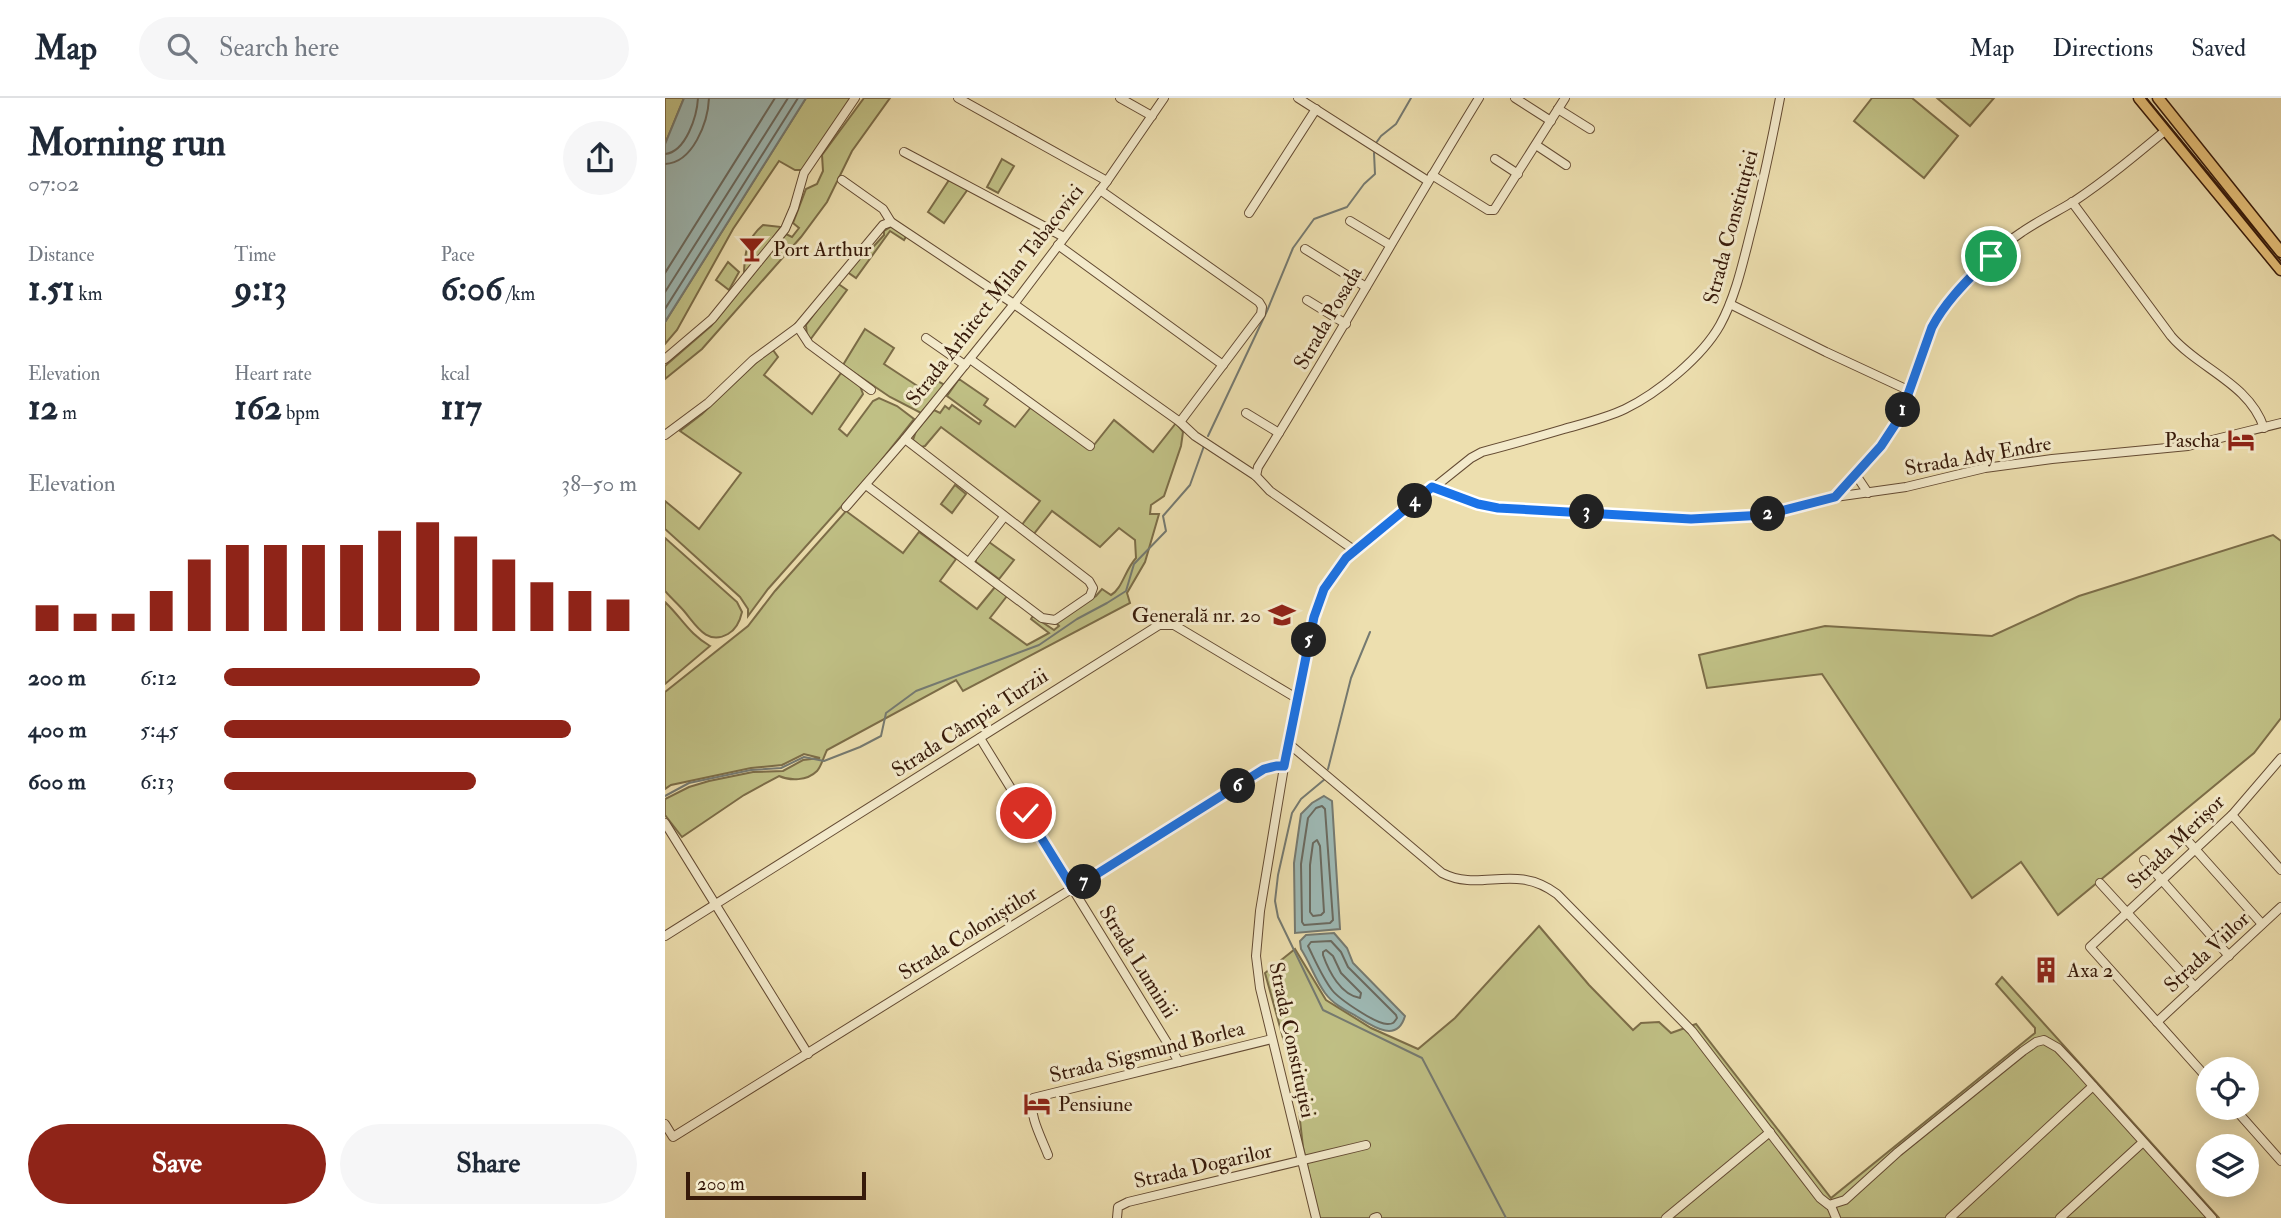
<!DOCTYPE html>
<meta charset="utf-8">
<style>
:root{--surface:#fff;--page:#f6f6f7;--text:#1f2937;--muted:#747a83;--line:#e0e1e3;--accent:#8f2418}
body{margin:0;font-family:"IM FELL Double Pica",serif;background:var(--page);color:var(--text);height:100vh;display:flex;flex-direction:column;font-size:26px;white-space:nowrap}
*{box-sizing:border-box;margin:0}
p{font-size:23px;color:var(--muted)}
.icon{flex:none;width:38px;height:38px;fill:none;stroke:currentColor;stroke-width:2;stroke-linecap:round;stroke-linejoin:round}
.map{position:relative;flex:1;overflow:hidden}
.side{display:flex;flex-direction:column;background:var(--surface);width:665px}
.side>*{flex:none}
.tools{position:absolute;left:1531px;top:959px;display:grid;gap:14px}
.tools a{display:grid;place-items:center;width:63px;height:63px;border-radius:50%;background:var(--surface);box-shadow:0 4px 18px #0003;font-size:35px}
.scale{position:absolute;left:21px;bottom:18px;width:180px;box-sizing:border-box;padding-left:7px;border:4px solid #371a0a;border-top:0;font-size:19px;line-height:24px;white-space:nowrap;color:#371a0a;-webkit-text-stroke:5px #f3eacb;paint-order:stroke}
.pin{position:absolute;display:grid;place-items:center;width:60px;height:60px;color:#fff;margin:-30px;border:4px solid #fff;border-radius:50%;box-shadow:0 2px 7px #0007}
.km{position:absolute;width:35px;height:35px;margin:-18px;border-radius:50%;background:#222;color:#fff;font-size:19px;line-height:35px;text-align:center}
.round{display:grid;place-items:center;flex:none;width:74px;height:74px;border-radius:37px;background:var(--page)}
.overview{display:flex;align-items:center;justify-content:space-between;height:119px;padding:0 28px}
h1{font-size:38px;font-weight:700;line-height:52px}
.stats{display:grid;grid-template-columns:repeat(3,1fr);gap:10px;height:119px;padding:7px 28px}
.stats div{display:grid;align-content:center}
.stats b{font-size:35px;font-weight:700}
.stats small{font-size:19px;font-weight:400}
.stats p{font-size:19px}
.chart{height:196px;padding:14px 28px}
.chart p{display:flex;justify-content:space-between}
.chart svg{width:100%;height:126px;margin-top:7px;stroke:var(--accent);stroke-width:6}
.primary-button{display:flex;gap:14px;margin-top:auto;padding:14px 28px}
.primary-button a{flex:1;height:80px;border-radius:42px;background:var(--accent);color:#fff;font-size:28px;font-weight:700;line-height:80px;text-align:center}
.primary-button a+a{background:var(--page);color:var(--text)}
ul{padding:0 28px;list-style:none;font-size:23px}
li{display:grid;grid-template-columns:112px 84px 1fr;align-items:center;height:52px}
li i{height:18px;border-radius:9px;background:var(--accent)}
header{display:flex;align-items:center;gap:42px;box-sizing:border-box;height:98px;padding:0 35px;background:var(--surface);border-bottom:2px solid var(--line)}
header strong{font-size:33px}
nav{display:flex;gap:38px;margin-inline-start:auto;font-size:24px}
.search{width:490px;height:63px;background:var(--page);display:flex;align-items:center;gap:18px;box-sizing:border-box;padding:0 24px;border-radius:38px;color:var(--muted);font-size:26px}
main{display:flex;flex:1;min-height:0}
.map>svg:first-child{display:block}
.green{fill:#c0c085;stroke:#7c6d48;stroke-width:2}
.water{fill:#9ebab6;stroke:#757a71;stroke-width:2}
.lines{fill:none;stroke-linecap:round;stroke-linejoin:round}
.shore{stroke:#6a6a60;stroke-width:2}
.stream{stroke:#757a71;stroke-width:2}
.minor-casing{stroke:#644b33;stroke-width:10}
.major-casing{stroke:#371a0a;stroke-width:13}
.minor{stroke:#f3eacb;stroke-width:8}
.major{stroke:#e6c078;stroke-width:10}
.tram{stroke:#371a0a;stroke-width:2}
.route-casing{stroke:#fff;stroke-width:14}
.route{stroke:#1a73e8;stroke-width:9}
.labels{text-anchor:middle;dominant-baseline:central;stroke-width:6;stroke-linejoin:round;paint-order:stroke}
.street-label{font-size:21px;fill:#371a0a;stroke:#f3eacb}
.poi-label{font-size:21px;fill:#371a0a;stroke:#f3eacb;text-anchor:start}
</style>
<header>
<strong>Map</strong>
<div class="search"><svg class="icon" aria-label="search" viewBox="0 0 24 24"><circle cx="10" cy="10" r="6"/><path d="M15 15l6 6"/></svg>Search here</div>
<nav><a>Map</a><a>Directions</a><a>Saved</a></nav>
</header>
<main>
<section class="side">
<div class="overview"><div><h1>Morning run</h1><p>07:02</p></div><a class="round"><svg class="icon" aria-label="share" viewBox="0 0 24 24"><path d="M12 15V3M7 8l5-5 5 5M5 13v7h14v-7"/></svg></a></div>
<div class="stats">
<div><p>Distance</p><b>1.51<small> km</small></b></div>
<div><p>Time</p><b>9:13</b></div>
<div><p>Pace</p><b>6:06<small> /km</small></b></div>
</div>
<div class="stats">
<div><p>Elevation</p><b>12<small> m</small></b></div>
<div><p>Heart rate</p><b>162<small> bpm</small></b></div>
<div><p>kcal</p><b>117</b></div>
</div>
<div class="chart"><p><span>Elevation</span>38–50 m</p>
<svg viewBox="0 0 160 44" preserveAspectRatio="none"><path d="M5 44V35M15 44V38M25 44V38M35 44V30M45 44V19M55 44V14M65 44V14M75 44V14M85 44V14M95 44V9M105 44V6M115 44V11M125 44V19M135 44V27M145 44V30M155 44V33"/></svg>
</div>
<ul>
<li><b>200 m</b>6:12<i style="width:62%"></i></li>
<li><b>400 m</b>5:45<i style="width:84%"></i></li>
<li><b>600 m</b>6:13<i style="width:61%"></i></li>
</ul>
<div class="primary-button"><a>Save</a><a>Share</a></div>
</section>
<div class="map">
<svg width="1616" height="1120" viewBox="0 0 1616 1120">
<rect width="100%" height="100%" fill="#eddfaf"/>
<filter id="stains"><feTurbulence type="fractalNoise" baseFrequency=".00286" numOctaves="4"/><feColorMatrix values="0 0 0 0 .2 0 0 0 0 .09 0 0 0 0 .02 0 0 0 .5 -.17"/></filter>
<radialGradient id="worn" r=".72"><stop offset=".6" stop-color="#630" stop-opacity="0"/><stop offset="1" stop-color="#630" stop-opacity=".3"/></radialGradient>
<g class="green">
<path d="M0 0H19L0 46Z"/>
<path d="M141 0H188L137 72H130L114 63 68 131 12 232 0 246V224Z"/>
<path d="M199 0H225L187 53 162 104 136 139 37 251 0 281V268L46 228 121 136 127 139 134 130 128 125 141 91 152 86 158 73 157 57Z"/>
<path d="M1207 0H1247L1293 38 1259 80 1189 23Z"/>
<path d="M1272 0H1329L1305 28Z"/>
<path d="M337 61 349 68 333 95 322 89Z"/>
<path d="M284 82 303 91 279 125 263 114Z"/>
<path d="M98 127 116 129 79 179C79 158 81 141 98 127Z"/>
<path d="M227 128 242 137 239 142 225 133 191 180 181 173 195 158 198 160 219 137V133Z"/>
<path d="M63 164 74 174 64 192 51 182Z"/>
<path d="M172 185 182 192 145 242 142 239 141 227Z"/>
<path d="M200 231 229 250 219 266 254 289 263 278 280 287 256 315 225 299 178 267Z"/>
<path d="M108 252 113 259 99 277 147 316 176 275 195 288 198 296 174 331 182 338 208 303 214 300 232 308 249 321 207 374 103 491 83 518V511L75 499 0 431V403L34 431 76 375 15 333 37 316 96 260Z"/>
<path d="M294 281 323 301 319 307 350 329 366 309 425 352 449 322 488 354 511 325 518 334 516 348 499 398 486 407 485 416H494L480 464 462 495 465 505 298 593 291 582 162 652C159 658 156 669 152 673 142 683 125 683 114 678L79 697 17 739 0 717V701L24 689 44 683 88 674 118 673 138 662 155 660 139 656 117 667 86 670 6 687 0 691V594L83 528 110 493 181 413 238 455 254 434 291 461 275 483 312 511 330 489 342 498 325 520 362 547 384 535 366 521 368 518 389 532 394 528 390 524 431 498 437 491 446 497C457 491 460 472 471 460L470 442 454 430 435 449 387 413 368 437 356 428 375 403 276 329 260 348 256 349 248 342 251 333 269 312 275 315 280 308 284 311 287 307 314 326 316 323 282 298Z"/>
<path d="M290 387 301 396 287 415 276 406Z"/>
<path d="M1608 437 1616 443V620L1589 655 1393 817 1356 764 1307 800 1157 576 1042 590 1034 557 1160 528 1327 538 1414 498Z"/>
<path d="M0 440 72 504 77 514C75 523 72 531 63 536 42 548 31 527 19 513 13 506 6 500 0 493Z"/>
<path d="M324 444 349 462 334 481 311 464V461Z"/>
<path d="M0 504C17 520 24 536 45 548L0 586Z"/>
<path d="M874 828 924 887 968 932 976 925 994 924 1006 935 1031 926 1166 1100 1370 935V930L1331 886 1337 879 1554 1120H654L638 1049 631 987 600 875 630 851 661 902 706 930 753 951 790 920Z"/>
</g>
<g class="water">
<path d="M19 0H141L0 224V46Z"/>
<path d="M659 698 667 703 675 831 630 835 629 765 636 716 647 705Z"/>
<path d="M669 835 682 850 688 865 740 918C732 946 707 928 691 918 680 912 668 906 660 895 650 881 645 865 636 851L635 843 641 837Z"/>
</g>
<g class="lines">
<g class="shore">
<path d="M0 56C21 54 32 18 33 0"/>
<path d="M0 66C28 65 43 24 44 0"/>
<path d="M0 175 110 0"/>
<path d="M0 194 123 0"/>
<path d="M0 211 133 0"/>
<path d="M657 708 660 711 668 822 665 825 639 827 637 824 636 766 643 720 651 710Z"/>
<path d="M652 742 655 748 659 814 656 817 648 818 645 814V767L648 745Z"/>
<path d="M666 843 676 854 683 869 731 917 732 920C729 924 729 926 723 926 712 927 674 901 667 892 657 879 650 862 643 848L646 844Z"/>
<path d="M661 852 668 858 676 875 696 895 695 900C676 897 664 874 658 857V854Z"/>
</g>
<g class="stream">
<path d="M711 45 716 38 731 26 746 0"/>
<path d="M543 338 602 213 628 150 649 121 682 109 699 86 710 76 709 55"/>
<path d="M663 671 686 580 705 534"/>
<path d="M660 681 636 701 627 715 613 777 610 803 613 819 658 912 757 960 841 1120"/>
<path d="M0 698 24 685 86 672 116 670 139 659 159 663 195 649 216 638 221 615 251 593 374 547 412 521 442 505 461 493 469 466 501 433 498 418 525 387 539 348"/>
</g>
<g class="minor-casing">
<g id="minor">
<path d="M293 0 442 83"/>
<path d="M455 0 487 18"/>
<path d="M633 0 763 83"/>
<path d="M850 0 886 23"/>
<path d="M893 11 925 31"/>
<path d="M871 47 901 67"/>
<path d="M239 54 399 139"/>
<path d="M830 61 853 76"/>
<path d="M767 77 823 112H829L900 0"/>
<path d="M177 82 218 111 226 124"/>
<path d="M435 92 594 204 597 209 596 216 515 324"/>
<path d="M1407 104 1506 238C1534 271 1584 285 1599 330"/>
<path d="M584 115 651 11"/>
<path d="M685 123 725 147"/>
<path d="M393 147 558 267"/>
<path d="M640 151 701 189"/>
<path d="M642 202 681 226"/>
<path d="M1065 206 1161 254 1245 293"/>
<path d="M133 229 144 246 206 292"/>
<path d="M261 240 300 267"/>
<path d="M0 261 47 221 120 131 129 110 139 75 190 0"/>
<path d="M305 261 425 348"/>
<path d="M581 315 614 335"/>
<path d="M0 337 43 305 88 262 133 229 218 127 226 124 349 206 515 324 530 338 591 378 605 393 689 452"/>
<path d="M1191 377 1203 395"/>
<path d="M591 378 593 369C669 247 739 122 814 0"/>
<path d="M201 387 377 520 390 522 425 498 428 490 424 483 240 341"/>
<path d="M767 389 813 406 833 409 1026 421 1100 417 1170 399 1241 389 1320 370 1387 361 1523 348 1616 325"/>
<path d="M1170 399C1193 375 1223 348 1236 316 1251 281 1256 238 1280 208 1302 180 1328 153 1357 134 1373 123 1391 114 1408 104 1441 82 1471 57 1501 32"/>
<path d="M181 409 240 341 349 206 442 83 499 0"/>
<path d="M304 464 339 419"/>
<path d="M315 640 514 964"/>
<path d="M623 645 777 775C816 795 849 764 892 796L1027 933 1155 1100 1164 1107 1180 1102 1233 1054 1358 953 1371 944 1379 942 1393 950 1410 968 1547 1120"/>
<path d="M1567 717 1616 772"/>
<path d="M0 725 143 956"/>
<path d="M1514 733 1597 826"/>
<path d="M1479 762 1564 858"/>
<path d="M1435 785 1530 889"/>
<path d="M0 838 494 527H509L633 601"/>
<path d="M1492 924 1616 809"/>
<path d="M1544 982 1425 849 1567 717 1616 660"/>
<path d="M1569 1010 1616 1063"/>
<path d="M0 1026 8 1039 599 671 611 668 619 669"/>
<path d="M383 1057C377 1041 363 1016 368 1000L607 941"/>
<path d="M1166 1108 1171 1120"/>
<path d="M452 1120 453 1109 463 1104 701 1047"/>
<path d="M651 1120 595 890 591 858 595 813 619 669 654 503 666 479 681 460 806 360 817 354C844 347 872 339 899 331 920 325 941 320 960 311 993 295 1037 259 1055 227 1072 196 1079 159 1088 125 1098 84 1107 42 1115 0"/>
<path d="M709 1120 712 1119"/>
<path d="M1001 1120 1105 1034"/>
<path d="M1285 1120 1428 988"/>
<path d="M1395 1120 1477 1045"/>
</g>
</g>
<g class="major-casing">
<g id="major">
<path d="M1474 0 1616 172"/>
<path d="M1493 0 1616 154"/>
</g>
</g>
<use href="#minor" class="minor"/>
<use href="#major" class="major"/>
<path class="tram" d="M1481 0 1616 166"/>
</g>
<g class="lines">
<g class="route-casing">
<path id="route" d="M361 715 408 791 599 671 611 668H619L649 519 659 491 681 460 767 389 813 406 833 410 1026 421 1100 417 1170 399 1216 348 1235 319 1267 229C1282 201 1305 180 1326 158"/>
</g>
<use href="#route" class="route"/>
</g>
<defs>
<g id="bar-bare" transform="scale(2.1)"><path d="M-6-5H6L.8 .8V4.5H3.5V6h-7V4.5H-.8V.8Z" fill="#8f2418" stroke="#f3eacb" stroke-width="2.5" paint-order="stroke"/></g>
<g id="hotel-bare" transform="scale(2.1)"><path d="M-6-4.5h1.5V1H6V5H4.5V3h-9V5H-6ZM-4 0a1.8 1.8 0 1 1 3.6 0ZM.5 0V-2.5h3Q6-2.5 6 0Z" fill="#8f2418" stroke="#f3eacb" stroke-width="2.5" paint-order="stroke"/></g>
<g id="school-bare" transform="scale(2.1)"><path d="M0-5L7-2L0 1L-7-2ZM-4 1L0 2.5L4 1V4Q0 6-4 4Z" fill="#8f2418" stroke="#f3eacb" stroke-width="2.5" paint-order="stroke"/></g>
<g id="building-bare" transform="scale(2.1)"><path d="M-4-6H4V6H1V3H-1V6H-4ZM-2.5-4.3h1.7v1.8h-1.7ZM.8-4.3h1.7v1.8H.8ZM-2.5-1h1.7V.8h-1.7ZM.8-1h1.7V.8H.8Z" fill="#8f2418" stroke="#f3eacb" stroke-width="2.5" paint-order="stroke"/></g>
</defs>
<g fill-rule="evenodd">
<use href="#bar-bare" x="87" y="151"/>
<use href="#hotel-bare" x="1576" y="342"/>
<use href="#school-bare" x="617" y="517"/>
<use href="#building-bare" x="1381" y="872"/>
<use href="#hotel-bare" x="372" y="1006"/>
</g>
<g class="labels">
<g class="street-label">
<text transform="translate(1066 129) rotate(-75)">Strada Constituției</text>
<text transform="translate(330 197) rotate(-52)">Strada Arhitect Milan Tabacovici</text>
<text transform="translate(663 220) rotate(-60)">Strada Posada</text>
<text transform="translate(1313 358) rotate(-10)">Strada Ady Endre</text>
<text transform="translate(305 625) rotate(-33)">Strada Câmpia Turzii</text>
<text transform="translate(1511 744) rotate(-44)">Strada Merișor</text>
<text transform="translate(303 835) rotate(-32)">Strada Coloniștilor</text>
<text transform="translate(1542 854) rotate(-43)">Strada Viilor</text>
<text transform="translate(473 864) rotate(58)">Strada Luminii</text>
<text transform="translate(627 942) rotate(78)">Strada Constituției</text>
<text transform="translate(482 954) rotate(-14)">Strada Sigsmund Borlea</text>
<text transform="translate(538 1068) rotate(-13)">Strada Dogarilor</text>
</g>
<g class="poi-label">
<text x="108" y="151">Port Arthur</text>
<text x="1555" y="342" text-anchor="end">Pascha</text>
<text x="596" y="517" text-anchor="end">Generală nr. 20</text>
<text x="1402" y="872">Axa 2</text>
<text x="393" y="1006">Pensiune</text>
</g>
</g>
<rect width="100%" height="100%" filter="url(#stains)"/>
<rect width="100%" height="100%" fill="url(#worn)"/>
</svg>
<div class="tools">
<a><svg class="icon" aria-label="locate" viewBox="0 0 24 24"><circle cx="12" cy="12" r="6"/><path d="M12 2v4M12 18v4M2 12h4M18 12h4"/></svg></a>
<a><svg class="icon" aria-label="layers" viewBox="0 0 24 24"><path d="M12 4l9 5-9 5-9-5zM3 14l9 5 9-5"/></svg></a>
</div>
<div class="scale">200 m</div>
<div class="pin" style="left:1326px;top:158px;background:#1e9e55"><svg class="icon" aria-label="arrive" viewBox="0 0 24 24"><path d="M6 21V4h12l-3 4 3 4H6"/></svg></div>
<div class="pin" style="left:361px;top:715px;background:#d93025"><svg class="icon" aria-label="check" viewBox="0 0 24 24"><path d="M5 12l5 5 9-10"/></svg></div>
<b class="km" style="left:1238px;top:312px">1</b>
<b class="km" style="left:1103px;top:416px">2</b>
<b class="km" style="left:922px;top:414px">3</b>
<b class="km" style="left:750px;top:403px">4</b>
<b class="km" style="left:644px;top:542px">5</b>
<b class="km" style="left:573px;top:688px">6</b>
<b class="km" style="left:419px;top:784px">7</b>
</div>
</main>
